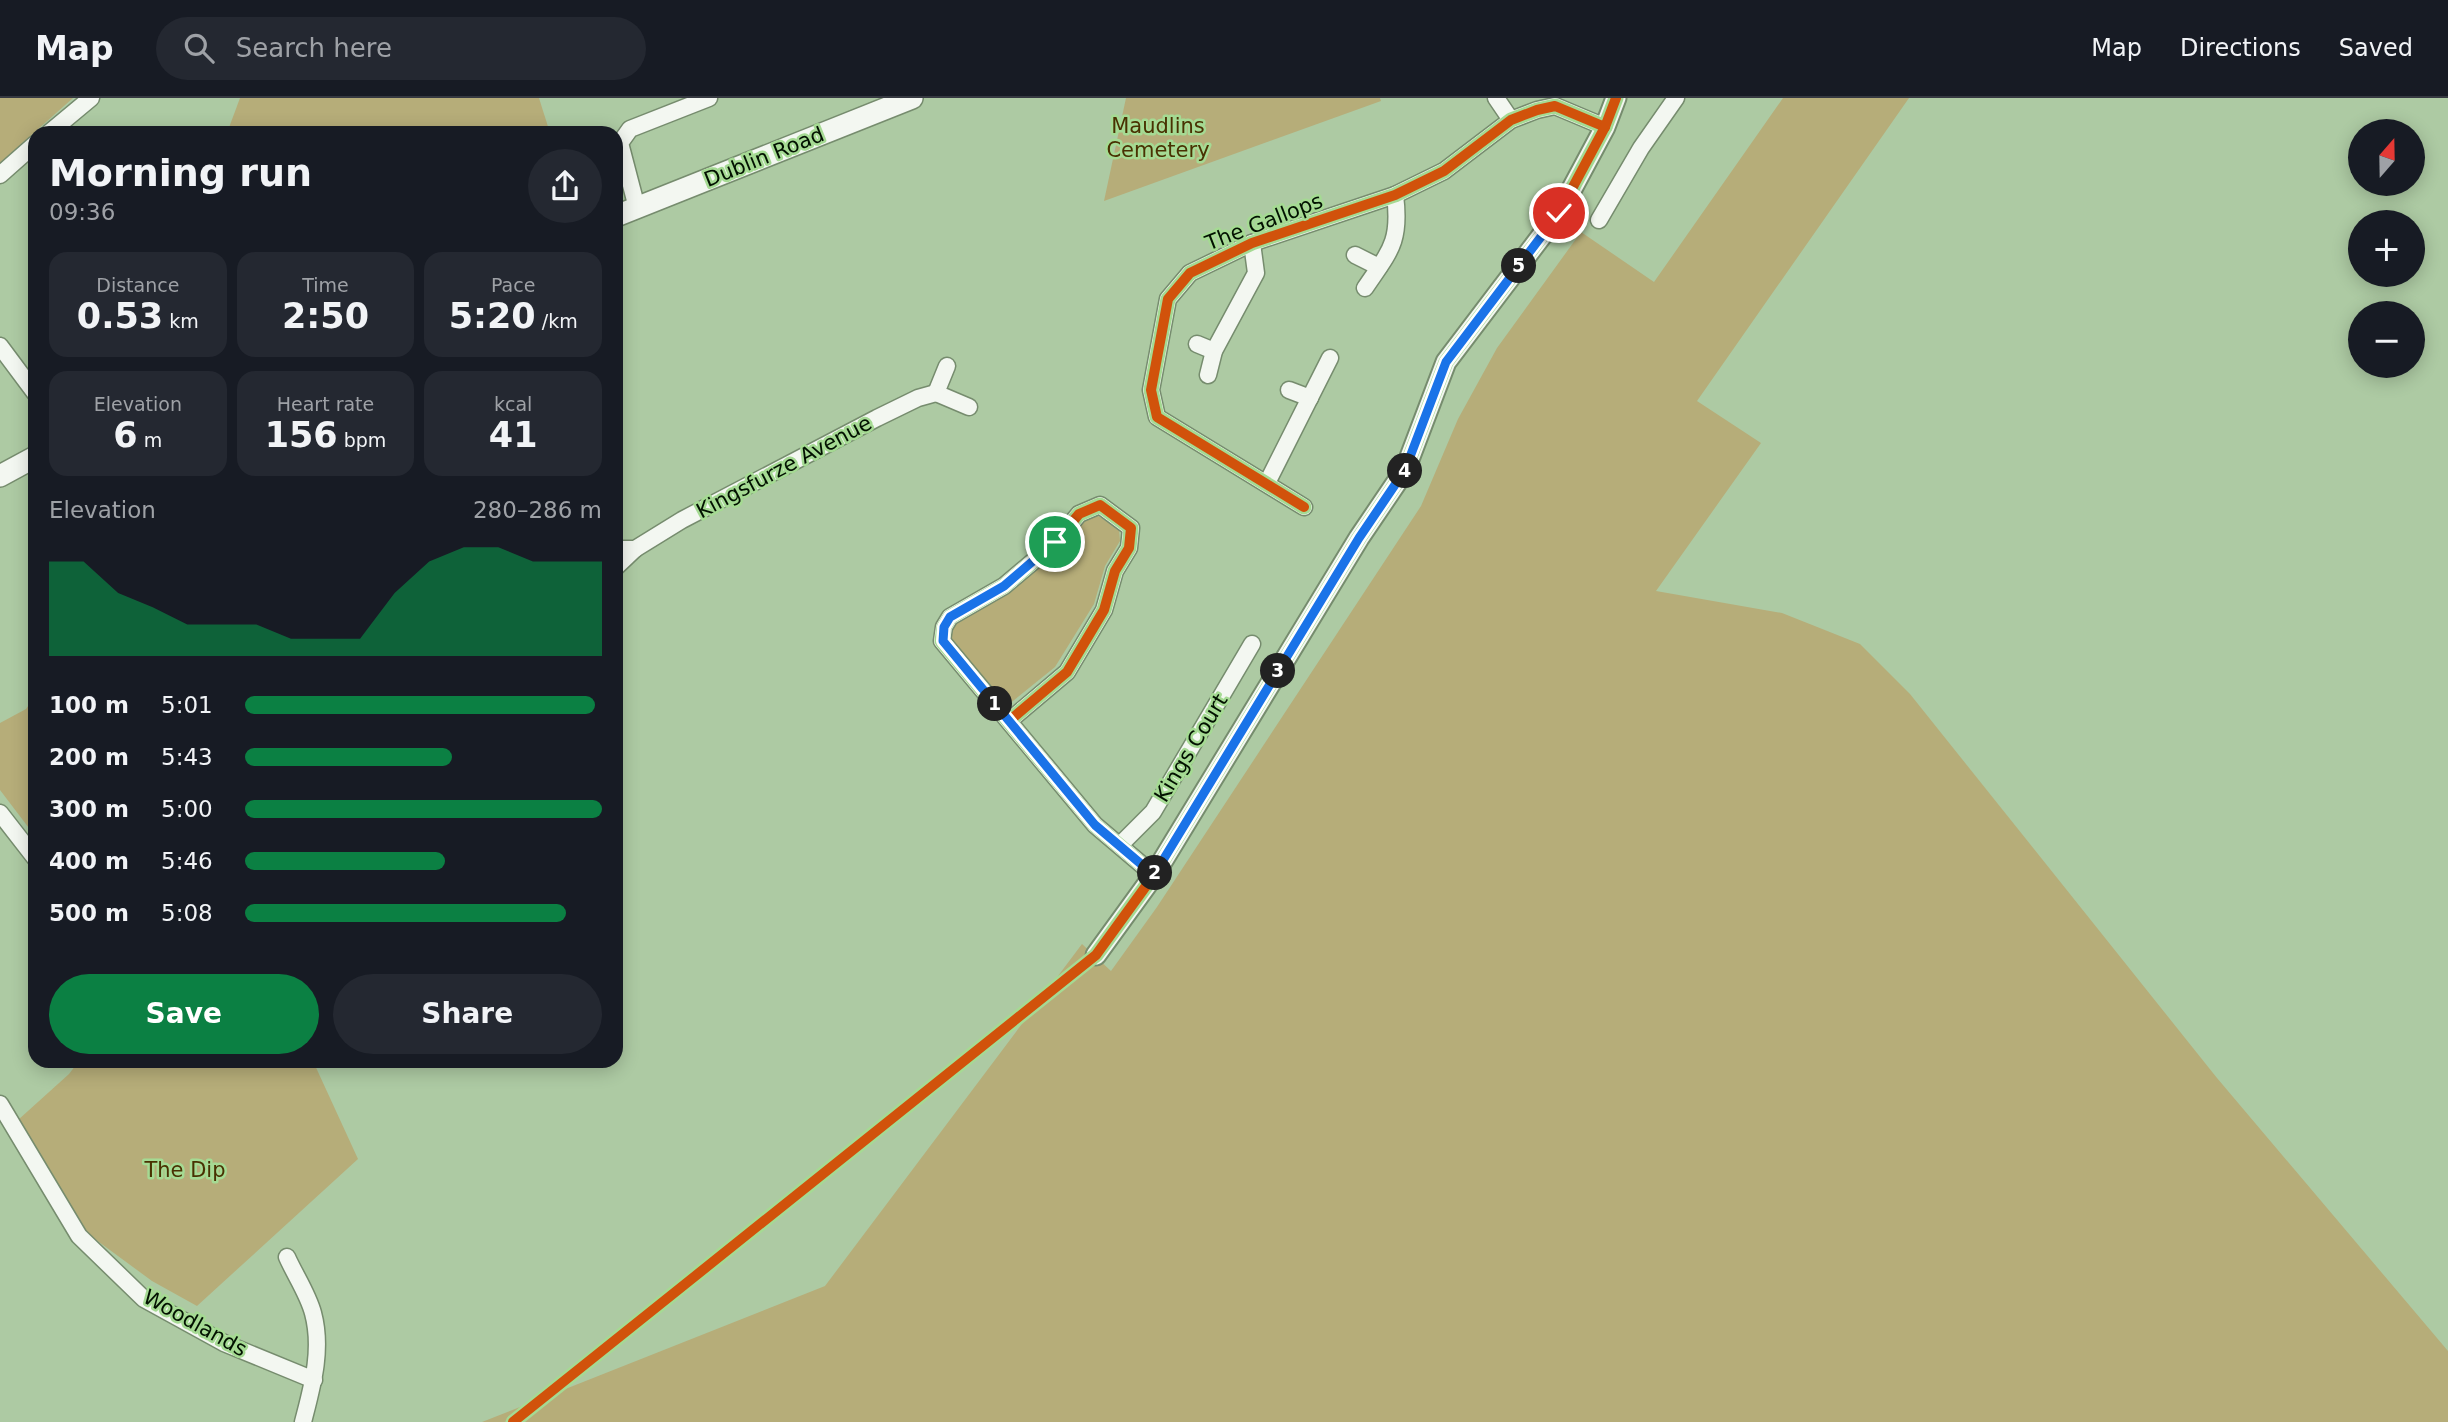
<!DOCTYPE html>
<meta charset="utf-8">
<style>
:root{--surface:#171b24;--page:#242831;--text:#f1f3f6;--muted:#9ea1a6;--line:#363941;--accent:#0b8043}
body{margin:0;font-family:"DejaVu Sans",sans-serif;background:var(--page);color:var(--text);height:100vh;display:flex;flex-direction:column;font-size:26px;white-space:nowrap}
*{box-sizing:border-box;margin:0}
p{font-size:23px;color:var(--muted)}
.icon{flex:none;width:38px;height:38px;fill:none;stroke:currentColor;stroke-width:2;stroke-linecap:round;stroke-linejoin:round}
.map{position:relative;flex:1;overflow:hidden}
.drawer{position:absolute;left:28px;top:28px;width:595px;height:942px;display:flex;flex-direction:column;background:var(--surface);border-radius:21px;box-shadow:0 4px 18px #0003}
.drawer>*{flex:none}
.needle{width:46px;rotate:20deg}
.buttons{position:absolute;left:2348px;top:21px;display:grid;gap:14px}
.buttons a{display:grid;place-items:center;width:77px;height:77px;border-radius:50%;background:var(--surface);box-shadow:0 4px 18px #0003;font-size:35px}
.pin{position:absolute;display:grid;place-items:center;width:60px;height:60px;color:#fff;margin:-30px;border:4px solid #fff;border-radius:50%;box-shadow:0 2px 7px #0007}
.km{position:absolute;width:35px;height:35px;margin:-18px;border-radius:50%;background:#222;color:#fff;font-size:19px;line-height:35px;text-align:center}
.round{display:grid;place-items:center;flex:none;width:74px;height:74px;border-radius:37px;background:var(--page)}
.head{display:flex;align-items:center;justify-content:space-between;height:119px;padding:0 21px}
h1{font-size:38px;font-weight:600;line-height:52px}
.stats{display:grid;grid-template-columns:repeat(3,1fr);gap:10px;height:119px;padding:7px 21px}
.stats div{display:grid;align-content:center;border-radius:18px;background:var(--page);text-align:center}
.stats b{font-size:35px;font-weight:600}
.stats small{font-size:19px;font-weight:400}
.stats p{font-size:19px}
.chart{height:196px;padding:14px 21px}
.chart p{display:flex;justify-content:space-between}
.chart svg{width:100%;height:126px;margin-top:7px;fill:var(--accent);opacity:.7}
.cta{display:flex;gap:14px;margin-top:auto;padding:14px 21px}
.cta a{flex:1;height:80px;border-radius:42px;background:var(--accent);color:#fff;font-size:28px;font-weight:600;line-height:80px;text-align:center}
.cta a+a{background:var(--page);color:var(--text)}
ul{padding:0 21px;list-style:none;font-size:23px}
li{display:grid;grid-template-columns:112px 84px 1fr;align-items:center;height:52px}
li i{height:18px;border-radius:9px;background:var(--accent)}
header{display:flex;align-items:center;gap:42px;box-sizing:border-box;height:98px;padding:0 35px;background:var(--surface);border-bottom:2px solid var(--line)}
header strong{font-size:33px}
nav{display:flex;gap:38px;margin-inline-start:auto;font-size:24px}
.search{width:490px;height:63px;background:var(--page);display:flex;align-items:center;gap:18px;box-sizing:border-box;padding:0 24px;border-radius:38px;color:var(--muted);font-size:26px}
.map>svg:first-child{display:block}
.green{fill:#b6ad79}
.lines{fill:none;stroke-linecap:round;stroke-linejoin:round}
.minor-casing{stroke:#768c6e;stroke-width:19}
.tertiary-casing{stroke:#768c6e;stroke-width:23}
.secondary-casing{stroke:#768c6e;stroke-width:24}
.minor{stroke:#f3f7f1;stroke-width:16}
.tertiary{stroke:#f3f7f1;stroke-width:19}
.secondary{stroke:#f3f7f1;stroke-width:21}
.cycleway-casing{stroke:#a5da93;stroke-width:15}
.cycleway{stroke:#d1520b;stroke-width:10}
.route-casing{stroke:#fff;stroke-width:14}
.route{stroke:#1a73e8;stroke-width:9}
.labels{text-anchor:middle;dominant-baseline:central;stroke-width:5;stroke-linejoin:round;paint-order:stroke}
.park-label{font-size:21px;fill:#493102;stroke:#a5da93}
.street-label{font-size:21px;fill:#021100;stroke:#a5da93}
</style>
<header>
<strong>Map</strong>
<div class="search"><svg class="icon" aria-label="search" viewBox="0 0 24 24"><circle cx="10" cy="10" r="6"/><path d="M15 15l6 6"/></svg>Search here</div>
<nav><a>Map</a><a>Directions</a><a>Saved</a></nav>
</header>
<div class="map">
<svg width="2448" height="1324" viewBox="0 0 2448 1324">
<rect width="100%" height="100%" fill="#adcaa3"/>
<g class="green">
<path d="M0 0H73L0 65Z"/>
<path d="M240 0H539L550 35H227Z"/>
<path d="M1126 0H1380L1381 3 1104 103Z"/>
<path d="M1783 0H1909L1697 303 1761 345 1656 493 1782 515 1860 546 1910 596 2217 980 2448 1253V1324H482L825 1188 1082 846 1111 873 1157 809 1421 408 1458 321 1497 250 1581 134 1654 184Z"/>
<path d="M1095 416 1119 431 1120 443 1105 468 1094 506 1055 569 1008 607 998 601 948 538V531L1079 422Z"/>
<path d="M35 598V738L0 692V625L26 611Z"/>
<path d="M79 963H313L358 1061 197 1208 152 1183 84 1133 18 1022 69 976Z"/>
</g>
<g class="lines">
<g class="minor-casing">
<g id="minor">
<path d="M1496 0 1511 22"/>
<path d="M49 35 91 0"/>
<path d="M0 77 35 46"/>
<path d="M637 110 620 45 630 31 709 0"/>
<path d="M1599 122 1641 50 1676 0"/>
<path d="M1355 157 1379 169"/>
<path d="M1365 190C1390 153 1401 144 1395 97"/>
<path d="M1197 246 1214 253"/>
<path d="M0 248 35 295"/>
<path d="M947 268 936 295 969 309"/>
<path d="M1208 277 1214 253 1256 175 1252 145"/>
<path d="M1289 292 1310 300"/>
<path d="M1267 385 1330 260"/>
<path d="M1304 409 1157 319 1151 292 1168 201 1190 175 1252 145 1395 97 1444 73 1511 22 1537 12 1555 8 1605 29"/>
<path d="M616 451H635L682 422 877 320 918 300 936 295"/>
<path d="M616 469 635 451"/>
<path d="M1009 623 1067 574 1104 512 1115 473 1129 450 1131 430 1100 407 1079 416 1055 445 1004 488 950 519 944 529 942 543 1095 727 1154 777"/>
<path d="M0 715 35 760"/>
<path d="M1120 747 1153 714 1252 546"/>
<path d="M0 1006 79 1138 144 1201 224 1245 314 1282"/>
<path d="M287 1159C295 1177 308 1196 313 1215 323 1252 312 1289 303 1324"/>
</g>
</g>
<g class="tertiary-casing">
<path id="tertiary" d="M1096 857 1154 777 1359 440 1405 372 1446 264 1559 115 1605 29 1616 0"/>
</g>
<g class="secondary-casing">
<g id="secondary">
<path d="M616 118 912 0"/>
<path d="M0 378 35 359"/>
</g>
</g>
<use href="#minor" class="minor"/>
<use href="#tertiary" class="tertiary"/>
<use href="#secondary" class="secondary"/>
<g class="cycleway-casing">
<g id="cycleway">
<path d="M1304 409 1157 319 1151 292 1168 201 1190 175 1252 145 1395 97 1444 73 1511 22 1537 12 1555 8 1605 29"/>
<path d="M1009 623 1067 574 1104 512 1115 473 1129 450 1131 430 1100 407 1079 416 1055 445 1004 488 950 519 944 529 942 543 1095 727 1154 777"/>
<path d="M513 1324 1096 857 1154 777 1359 440 1405 372 1446 264 1559 115 1605 29 1616 0"/>
</g>
</g>
<use href="#cycleway" class="cycleway"/>
</g>
<g class="lines">
<g class="route-casing">
<path id="route" d="M1055 444 1004 488 950 519 944 529 943 543 1095 727 1154 777 1359 440 1405 372 1446 264 1559 115"/>
</g>
<use href="#route" class="route"/>
</g>
<g class="labels">
<g class="park-label">
<text x="1158" y="28">Maudlins<tspan x="1158" dy="24">Cemetery</tspan></text>
<text x="185" y="1072">The Dip</text>
</g>
<g class="street-label">
<text transform="translate(764 59) rotate(-22)">Dublin Road</text>
<text transform="translate(1264 124) rotate(-21)">The Gallops</text>
<text transform="translate(784 369) rotate(-28)">Kingsfurze Avenue</text>
<text transform="translate(1191 650) rotate(-59)">Kings Court</text>
<text transform="translate(195 1225) rotate(29)">Woodlands</text>
</g>
</g>
</svg>
<div class="buttons">
<a><svg class="needle" viewBox="-14 -14 28 28"><path d="M0-13l5 13h-10z" fill="#e53935"/><path d="M0 13l5-13h-10z" fill="#9ea1a6"/></svg></a>
<a>+</a>
<a>−</a>
</div>
<div class="pin" style="left:1055px;top:444px;background:#1e9e55"><svg class="icon" aria-label="arrive" viewBox="0 0 24 24"><path d="M6 21V4h12l-3 4 3 4H6"/></svg></div>
<div class="pin" style="left:1559px;top:115px;background:#d93025"><svg class="icon" aria-label="check" viewBox="0 0 24 24"><path d="M5 12l5 5 9-10"/></svg></div>
<b class="km" style="left:995px;top:606px">1</b>
<b class="km" style="left:1155px;top:775px">2</b>
<b class="km" style="left:1278px;top:573px">3</b>
<b class="km" style="left:1405px;top:373px">4</b>
<b class="km" style="left:1519px;top:168px">5</b>
<section class="drawer">
<div class="head"><div><h1>Morning run</h1><p>09:36</p></div><a class="round"><svg class="icon" aria-label="share" viewBox="0 0 24 24"><path d="M12 15V3M7 8l5-5 5 5M5 13v7h14v-7"/></svg></a></div>
<div class="stats">
<div><p>Distance</p><b>0.53<small> km</small></b></div>
<div><p>Time</p><b>2:50</b></div>
<div><p>Pace</p><b>5:20<small> /km</small></b></div>
</div>
<div class="stats">
<div><p>Elevation</p><b>6<small> m</small></b></div>
<div><p>Heart rate</p><b>156<small> bpm</small></b></div>
<div><p>kcal</p><b>41</b></div>
</div>
<div class="chart"><p><span>Elevation</span>280–286 m</p>
<svg viewBox="0 0 160 44" preserveAspectRatio="none"><path d="M0 44V11L10 11L20 22L30 27L40 33L50 33L60 33L70 38L80 38L90 38L100 22L110 11L120 6L130 6L140 11L150 11L160 11V44z"/></svg>
</div>
<ul>
<li><b>100 m</b>5:01<i style="width:98%"></i></li>
<li><b>200 m</b>5:43<i style="width:58%"></i></li>
<li><b>300 m</b>5:00<i style="width:100%"></i></li>
<li><b>400 m</b>5:46<i style="width:56%"></i></li>
<li><b>500 m</b>5:08<i style="width:90%"></i></li>
</ul>
<div class="cta"><a>Save</a><a>Share</a></div>
</section>
</div>
